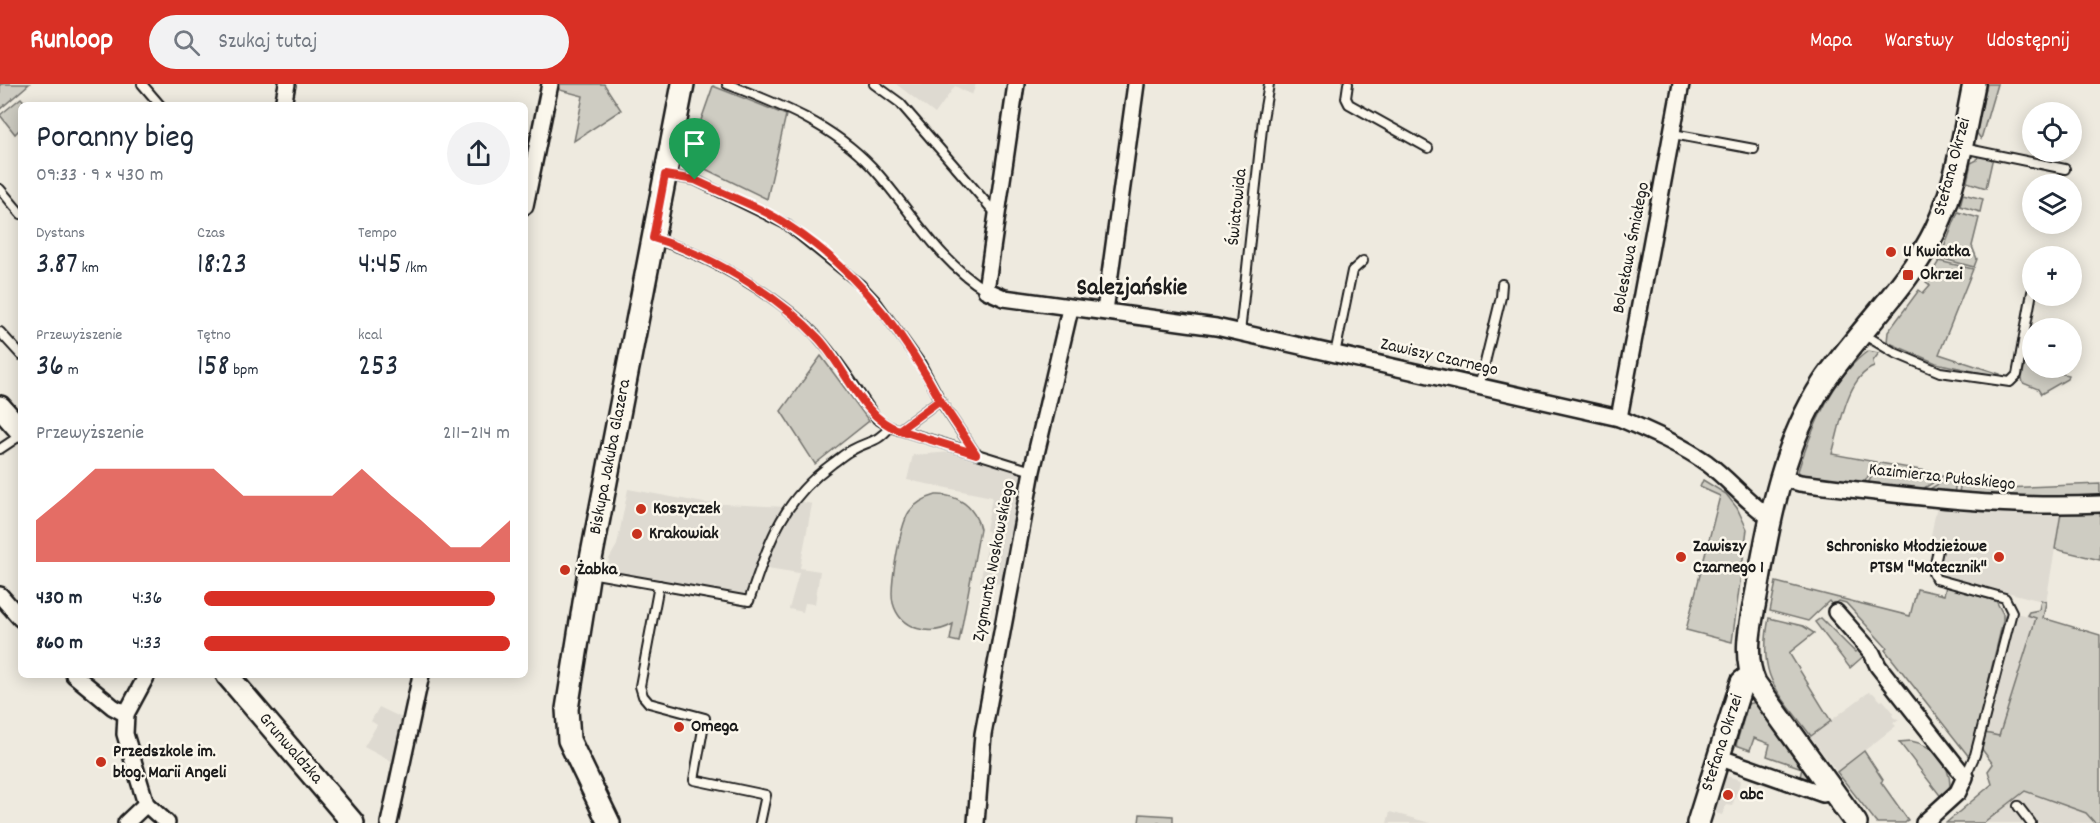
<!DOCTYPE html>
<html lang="pl">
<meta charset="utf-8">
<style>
:root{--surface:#fff;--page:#f2f2f3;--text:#1f2937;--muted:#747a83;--accent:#d93025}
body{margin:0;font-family:Dekko,sans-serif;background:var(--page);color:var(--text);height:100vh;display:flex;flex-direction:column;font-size:22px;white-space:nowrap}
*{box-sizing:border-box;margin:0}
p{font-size:20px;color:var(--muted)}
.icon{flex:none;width:33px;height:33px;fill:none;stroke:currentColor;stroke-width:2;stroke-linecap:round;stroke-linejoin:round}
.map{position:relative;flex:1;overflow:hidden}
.side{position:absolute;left:18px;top:18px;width:510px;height:576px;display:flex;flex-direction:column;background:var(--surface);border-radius:9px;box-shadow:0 3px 15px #0003}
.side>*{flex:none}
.fabs{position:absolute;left:2022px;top:18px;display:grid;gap:12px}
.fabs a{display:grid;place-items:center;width:60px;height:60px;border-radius:50%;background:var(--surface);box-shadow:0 3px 15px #0003;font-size:30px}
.pin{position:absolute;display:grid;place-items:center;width:51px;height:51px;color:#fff;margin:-62px -26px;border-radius:50% 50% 50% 0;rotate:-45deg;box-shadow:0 0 6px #0007}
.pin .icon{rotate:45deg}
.round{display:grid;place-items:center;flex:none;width:63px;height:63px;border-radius:32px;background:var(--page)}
.head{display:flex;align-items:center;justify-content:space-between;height:102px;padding:0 18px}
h1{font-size:33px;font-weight:600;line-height:45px}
.figures{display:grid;grid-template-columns:repeat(3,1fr);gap:9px;height:102px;padding:6px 18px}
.figures div{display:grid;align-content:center}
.figures b{font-size:30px;font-weight:600}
.figures small{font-size:16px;font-weight:400}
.figures p{font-size:16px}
.chart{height:168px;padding:12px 18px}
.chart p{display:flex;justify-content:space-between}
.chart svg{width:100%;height:108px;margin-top:6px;fill:var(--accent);opacity:.7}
ul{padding:0 18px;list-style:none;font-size:20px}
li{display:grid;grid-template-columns:96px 72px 1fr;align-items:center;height:45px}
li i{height:15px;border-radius:8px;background:var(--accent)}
header{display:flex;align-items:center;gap:36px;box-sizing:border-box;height:84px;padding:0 30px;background:var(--accent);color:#fff}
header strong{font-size:28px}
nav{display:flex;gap:33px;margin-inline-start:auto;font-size:21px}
.search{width:420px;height:54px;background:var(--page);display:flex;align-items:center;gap:15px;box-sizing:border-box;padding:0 21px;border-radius:33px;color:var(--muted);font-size:22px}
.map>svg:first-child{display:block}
.built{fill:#dedad1}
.green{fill:#ceccc2;stroke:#75746f;stroke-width:1.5}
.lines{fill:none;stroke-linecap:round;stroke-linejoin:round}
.lane-casing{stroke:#1c1c1c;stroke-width:12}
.street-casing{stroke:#1c1c1c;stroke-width:20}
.secondary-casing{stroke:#1c1c1c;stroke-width:26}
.lane{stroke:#fbf7ec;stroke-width:8}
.street{stroke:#fbf7ec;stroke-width:15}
.secondary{stroke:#fbf7ec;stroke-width:21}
.route-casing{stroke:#fff;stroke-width:12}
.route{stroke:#d93025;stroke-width:8}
.poi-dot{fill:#c8321e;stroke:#fbf7ec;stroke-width:2}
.labels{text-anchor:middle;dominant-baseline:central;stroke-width:5;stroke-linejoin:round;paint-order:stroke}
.street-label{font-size:18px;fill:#1c1c1c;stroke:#fbf7ec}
.poi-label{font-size:18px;font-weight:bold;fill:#1c1c1c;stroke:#fbf7ec;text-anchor:start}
.district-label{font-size:24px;font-weight:bold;fill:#1c1c1c;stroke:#fbf7ec}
</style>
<header>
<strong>Runloop</strong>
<div class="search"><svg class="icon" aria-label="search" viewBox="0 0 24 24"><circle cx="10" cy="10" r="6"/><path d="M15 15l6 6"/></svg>Szukaj tutaj</div>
<nav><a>Mapa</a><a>Warstwy</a><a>Udostępnij</a></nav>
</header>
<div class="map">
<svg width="2100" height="739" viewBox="0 0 2100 739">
<rect width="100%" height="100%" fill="#eeeadf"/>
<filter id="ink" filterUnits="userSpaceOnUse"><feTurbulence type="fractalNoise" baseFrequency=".0167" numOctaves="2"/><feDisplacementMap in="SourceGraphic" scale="12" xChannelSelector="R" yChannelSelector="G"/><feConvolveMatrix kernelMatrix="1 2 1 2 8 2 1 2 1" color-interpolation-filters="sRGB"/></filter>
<g filter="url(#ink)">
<g class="built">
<path d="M896 0H976L972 11 955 2 935 30Z"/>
<path d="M965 367 1032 387 1010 501 980 498 990 449 986 446 992 413 907 396 913 371Z"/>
<path d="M628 405 704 419 788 423 798 417 812 420 800 484 820 487 815 520 805 519 803 528 789 525 799 489 761 483 749 517 606 491 609 475 617 461Z"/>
<path d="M1937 421 1999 427 2061 429 2046 518 1947 493 1939 485 1945 460 1930 457Z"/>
<path d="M2012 528 2036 534 1999 652 1977 646 2003 530Z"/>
<path d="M1869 608 1873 609 1881 617 1883 616 1894 629 1892 631 1894 634 1899 635 1893 639 1896 642 1837 688 1810 652Z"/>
<path d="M379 623 402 634 394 679 364 663 377 641 371 637Z"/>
<path d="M1726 692 1741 696 1732 722 1726 721 1722 731 1715 729Z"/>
<path d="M2025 707 2086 729 2095 739H1984Z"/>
<path d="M1390 728 1430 739H1387Z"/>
</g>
<g class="green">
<path d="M0 0H29L0 25Z"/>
<path d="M560 0H604L621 26 574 57 583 12 560 6Z"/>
<path d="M1987 0H1997L1981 55 1976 48Z"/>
<path d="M713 2 786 31 767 115 693 79 699 42Z"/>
<path d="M21 14 27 21H21V44L15 50 0 31Z"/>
<path d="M1978 71 1993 73 1986 104 1967 98 1971 79 1977 76Z"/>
<path d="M1963 110 1983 115 1980 128 1960 122Z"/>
<path d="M1958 128 1979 134 1972 162 1977 175 1974 183 1940 174Z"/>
<path d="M1939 177 1973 185 1939 270 2000 290V293L1936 279 1887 258 1888 248 1919 206 1923 209 1930 201 1926 198Z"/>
<path d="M2032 243 2039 244H2032V284H2055L2054 288 2068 291 2067 295 2041 310 2038 305 2023 299 2022 294Z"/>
<path d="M1868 267 1879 269 1873 277 1874 283C1846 293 1840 345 1832 370L1876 378 1863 401 1801 392 1798 387C1811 347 1833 292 1868 267Z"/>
<path d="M821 272 869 337 815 380 781 327Z"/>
<path d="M1880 379 1939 389 1938 396 1919 407 1866 402Z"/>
<path d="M1941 392 1956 395 1954 412 1923 409 1940 399Z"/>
<path d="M1962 393 2003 404 2100 400V410L2094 414 1958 413Z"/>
<path d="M1703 396 1726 410 1737 424 1747 445 1732 558 1686 546 1720 412 1700 403Z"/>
<path d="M936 411C958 410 975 423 980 445L959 558 950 556 953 540C931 553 900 546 893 519 889 504 900 442 909 428 916 418 925 414 936 411Z"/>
<path d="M2100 428V476L2055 465 2061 429Z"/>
<path d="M1776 498 1910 532 1917 505 1944 511 1946 502 1996 517 2003 530V537L1970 674 1885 566 1887 564 1846 519 1839 517 1833 522 1829 517 1808 537 1770 527Z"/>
<path d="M2041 516 2046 518 2043 534 2100 551V739H2095L2086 729 2025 707 1984 739H1946L1992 700 1988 687 1993 680 1981 664 1985 649 1999 652 2036 534 2027 531 2029 528 2039 526Z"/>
<path d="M1769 534 1803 542 1814 549 1789 569 1831 637 1811 652C1777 606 1757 594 1769 534Z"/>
<path d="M1821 534 1855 568 1861 563 1867 569 1850 584 1815 538Z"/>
<path d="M1756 618 1809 691 1807 694 1800 693 1802 684 1767 672 1770 660 1754 654 1750 666 1736 661 1748 620Z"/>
<path d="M1911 657C1933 661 1950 679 1950 702L1942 714 1899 658Z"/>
<path d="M1864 667 1883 696 1881 698 1908 736 1905 739H1877L1837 688Z"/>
<path d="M1140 730 1173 732V739H1139Z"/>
</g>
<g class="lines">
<g class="lane-casing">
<g id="lane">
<path d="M142 0 160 21"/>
<path d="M727 0C781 21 831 40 872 83 909 123 938 178 986 206"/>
<path d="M874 0 900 19 996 130"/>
<path d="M1348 0 1346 14 1349 20 1428 64"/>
<path d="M1673 50 1754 65"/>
<path d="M1963 64 2065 85"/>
<path d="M666 91 695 96 787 141 861 201 875 216 921 280 943 321 976 370"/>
<path d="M0 105 21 130"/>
<path d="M654 155C707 170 785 215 821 257 842 281 859 309 877 335L890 343 1032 387"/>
<path d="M0 248 21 271"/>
<path d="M1240 249 1263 35 1269 0"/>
<path d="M1863 250 1895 269 1940 288 2010 298 2017 291 2032 208"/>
<path d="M1335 270 1352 187 1363 177"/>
<path d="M1479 303 1501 213 1502 200"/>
<path d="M899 346 940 316"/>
<path d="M0 365 21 351"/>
<path d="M1938 466 1933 489 1936 495 2005 514 2012 528 1975 671 1965 693"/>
<path d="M590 489 749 517C769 459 780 418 833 379 839 375 845 369 852 366 869 356 876 360 890 343"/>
<path d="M659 501 640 602 643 612 649 619 705 634 694 696 766 711 760 739"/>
<path d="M2018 722 2031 739"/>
</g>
</g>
<g class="street-casing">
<g id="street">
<path d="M1016 0 986 206 1004 214 1216 243 1619 334C1649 347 1680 360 1707 379 1730 396 1747 419 1771 434"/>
<path d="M283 21 287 0"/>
<path d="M525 122 550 0"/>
<path d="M1105 227 1136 0"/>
<path d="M1619 334 1681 0"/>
<path d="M1782 394 1800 399C1900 411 1999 425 2100 420"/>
<path d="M0 511 21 535"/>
<path d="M1836 528 1872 569 1878 582 1965 693 1958 708 1924 739"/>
<path d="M74 591 113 623 126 630"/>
<path d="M147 591 126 630 125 650 146 720 167 739"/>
<path d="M1718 673 1823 710 1831 705"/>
<path d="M126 739 146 720"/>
<path d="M389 739 421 591"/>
<path d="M976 739 983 650 1032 387 1070 225"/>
</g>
</g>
<g class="secondary-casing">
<g id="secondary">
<path d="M0 323 21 347"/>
<path d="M227 591 353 739"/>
<path d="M609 739 569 656 567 625 591 475 683 0"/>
<path d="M1698 739 1742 598 1751 591"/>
<path d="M1856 739 1755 599C1741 569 1753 532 1758 501 1770 431 1784 359 1823 299 1859 246 1908 203 1936 145 1957 100 1964 48 1974 0"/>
</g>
</g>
<use href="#lane" class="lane"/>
<use href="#street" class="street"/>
<use href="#secondary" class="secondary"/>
</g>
</g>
<g class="lines" filter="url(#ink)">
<g class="route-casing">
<path id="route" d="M695 96C726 111 761 123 789 142 856 185 903 247 940 316L899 346 976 370 940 316 899 346C863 335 844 282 819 255 778 211 711 171 653 154L665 91 695 96"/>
</g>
<use href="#route" class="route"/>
</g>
<g class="poi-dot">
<circle cx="1891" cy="168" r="6"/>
<rect x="1902" y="185" width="12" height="12" rx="3"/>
<circle cx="641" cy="425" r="6"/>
<circle cx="637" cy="450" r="6"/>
<circle cx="1681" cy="473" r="6"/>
<circle cx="1999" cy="473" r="6"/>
<circle cx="565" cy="486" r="6"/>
<circle cx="679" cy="643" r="6"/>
<circle cx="101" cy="678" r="6"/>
<circle cx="1728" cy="711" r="6"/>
</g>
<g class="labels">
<g class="street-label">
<text transform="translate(1953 83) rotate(-75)">Stefana Okrzei</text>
<text transform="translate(1238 123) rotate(-84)">Światowida</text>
<text transform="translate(1632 164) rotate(-79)">Bolesława Śmiałego</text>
<text transform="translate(1439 274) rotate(13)">Zawiszy Czarnego</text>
<text transform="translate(611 373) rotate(-79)">Biskupa Jakuba Glazera</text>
<text transform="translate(1942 394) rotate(6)">Kazimierza Pułaskiego</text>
<text transform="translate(995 477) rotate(-79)">Zygmunta Noskowskiego</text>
<text transform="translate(1723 659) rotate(-72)">Stefana Okrzei</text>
<text transform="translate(290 665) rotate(49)">Grunwaldzka</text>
</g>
<g class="poi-label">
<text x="1903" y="168">U Kwiatka</text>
<text x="1920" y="191">Okrzei</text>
<text x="653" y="425">Koszyczek</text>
<text x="649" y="450">Krakowiak</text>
<text x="1693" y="463">Zawiszy<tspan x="1693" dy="21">Czarnego 1</tspan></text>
<text x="1987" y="463" text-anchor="end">Schronisko Młodzieżowe<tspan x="1987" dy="21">PTSM "Matecznik"</tspan></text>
<text x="577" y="486">Żabka</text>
<text x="691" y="643">Omega</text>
<text x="113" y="668">Przedszkole im.<tspan x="113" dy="21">błog. Marii Angeli</tspan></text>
<text x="1740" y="711">abc</text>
</g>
<g class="district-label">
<text x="1132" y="205">Salezjańskie</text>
</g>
</g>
</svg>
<div class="fabs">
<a><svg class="icon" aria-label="locate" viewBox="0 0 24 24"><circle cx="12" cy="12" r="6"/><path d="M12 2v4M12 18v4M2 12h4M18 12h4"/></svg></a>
<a><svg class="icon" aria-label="layers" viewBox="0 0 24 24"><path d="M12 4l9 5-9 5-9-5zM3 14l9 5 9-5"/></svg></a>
<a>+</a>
<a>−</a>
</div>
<div class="pin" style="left:695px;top:96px;background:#1e9e55"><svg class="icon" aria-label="arrive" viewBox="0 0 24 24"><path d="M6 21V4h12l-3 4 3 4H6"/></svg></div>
<section class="side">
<div class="head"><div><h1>Poranny bieg</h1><p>09:33 · 9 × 430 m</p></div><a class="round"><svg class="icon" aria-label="share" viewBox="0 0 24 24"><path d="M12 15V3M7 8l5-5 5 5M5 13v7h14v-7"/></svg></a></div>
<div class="figures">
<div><p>Dystans</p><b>3.87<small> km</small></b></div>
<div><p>Czas</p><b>18:23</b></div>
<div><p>Tempo</p><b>4:45<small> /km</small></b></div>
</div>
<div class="figures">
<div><p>Przewyższenie</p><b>36<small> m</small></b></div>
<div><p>Tętno</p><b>158<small> bpm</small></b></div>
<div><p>kcal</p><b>253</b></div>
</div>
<div class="chart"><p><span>Przewyższenie</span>211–214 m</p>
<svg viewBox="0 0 160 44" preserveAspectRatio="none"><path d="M0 44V27L10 17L20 6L30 6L40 6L50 6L60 6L70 17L80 17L90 17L100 17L110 6L120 17L130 27L140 38L150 38L160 27V44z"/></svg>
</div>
<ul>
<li><b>430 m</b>4:36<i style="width:95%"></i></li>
<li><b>860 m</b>4:33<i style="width:100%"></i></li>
</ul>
</section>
</div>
